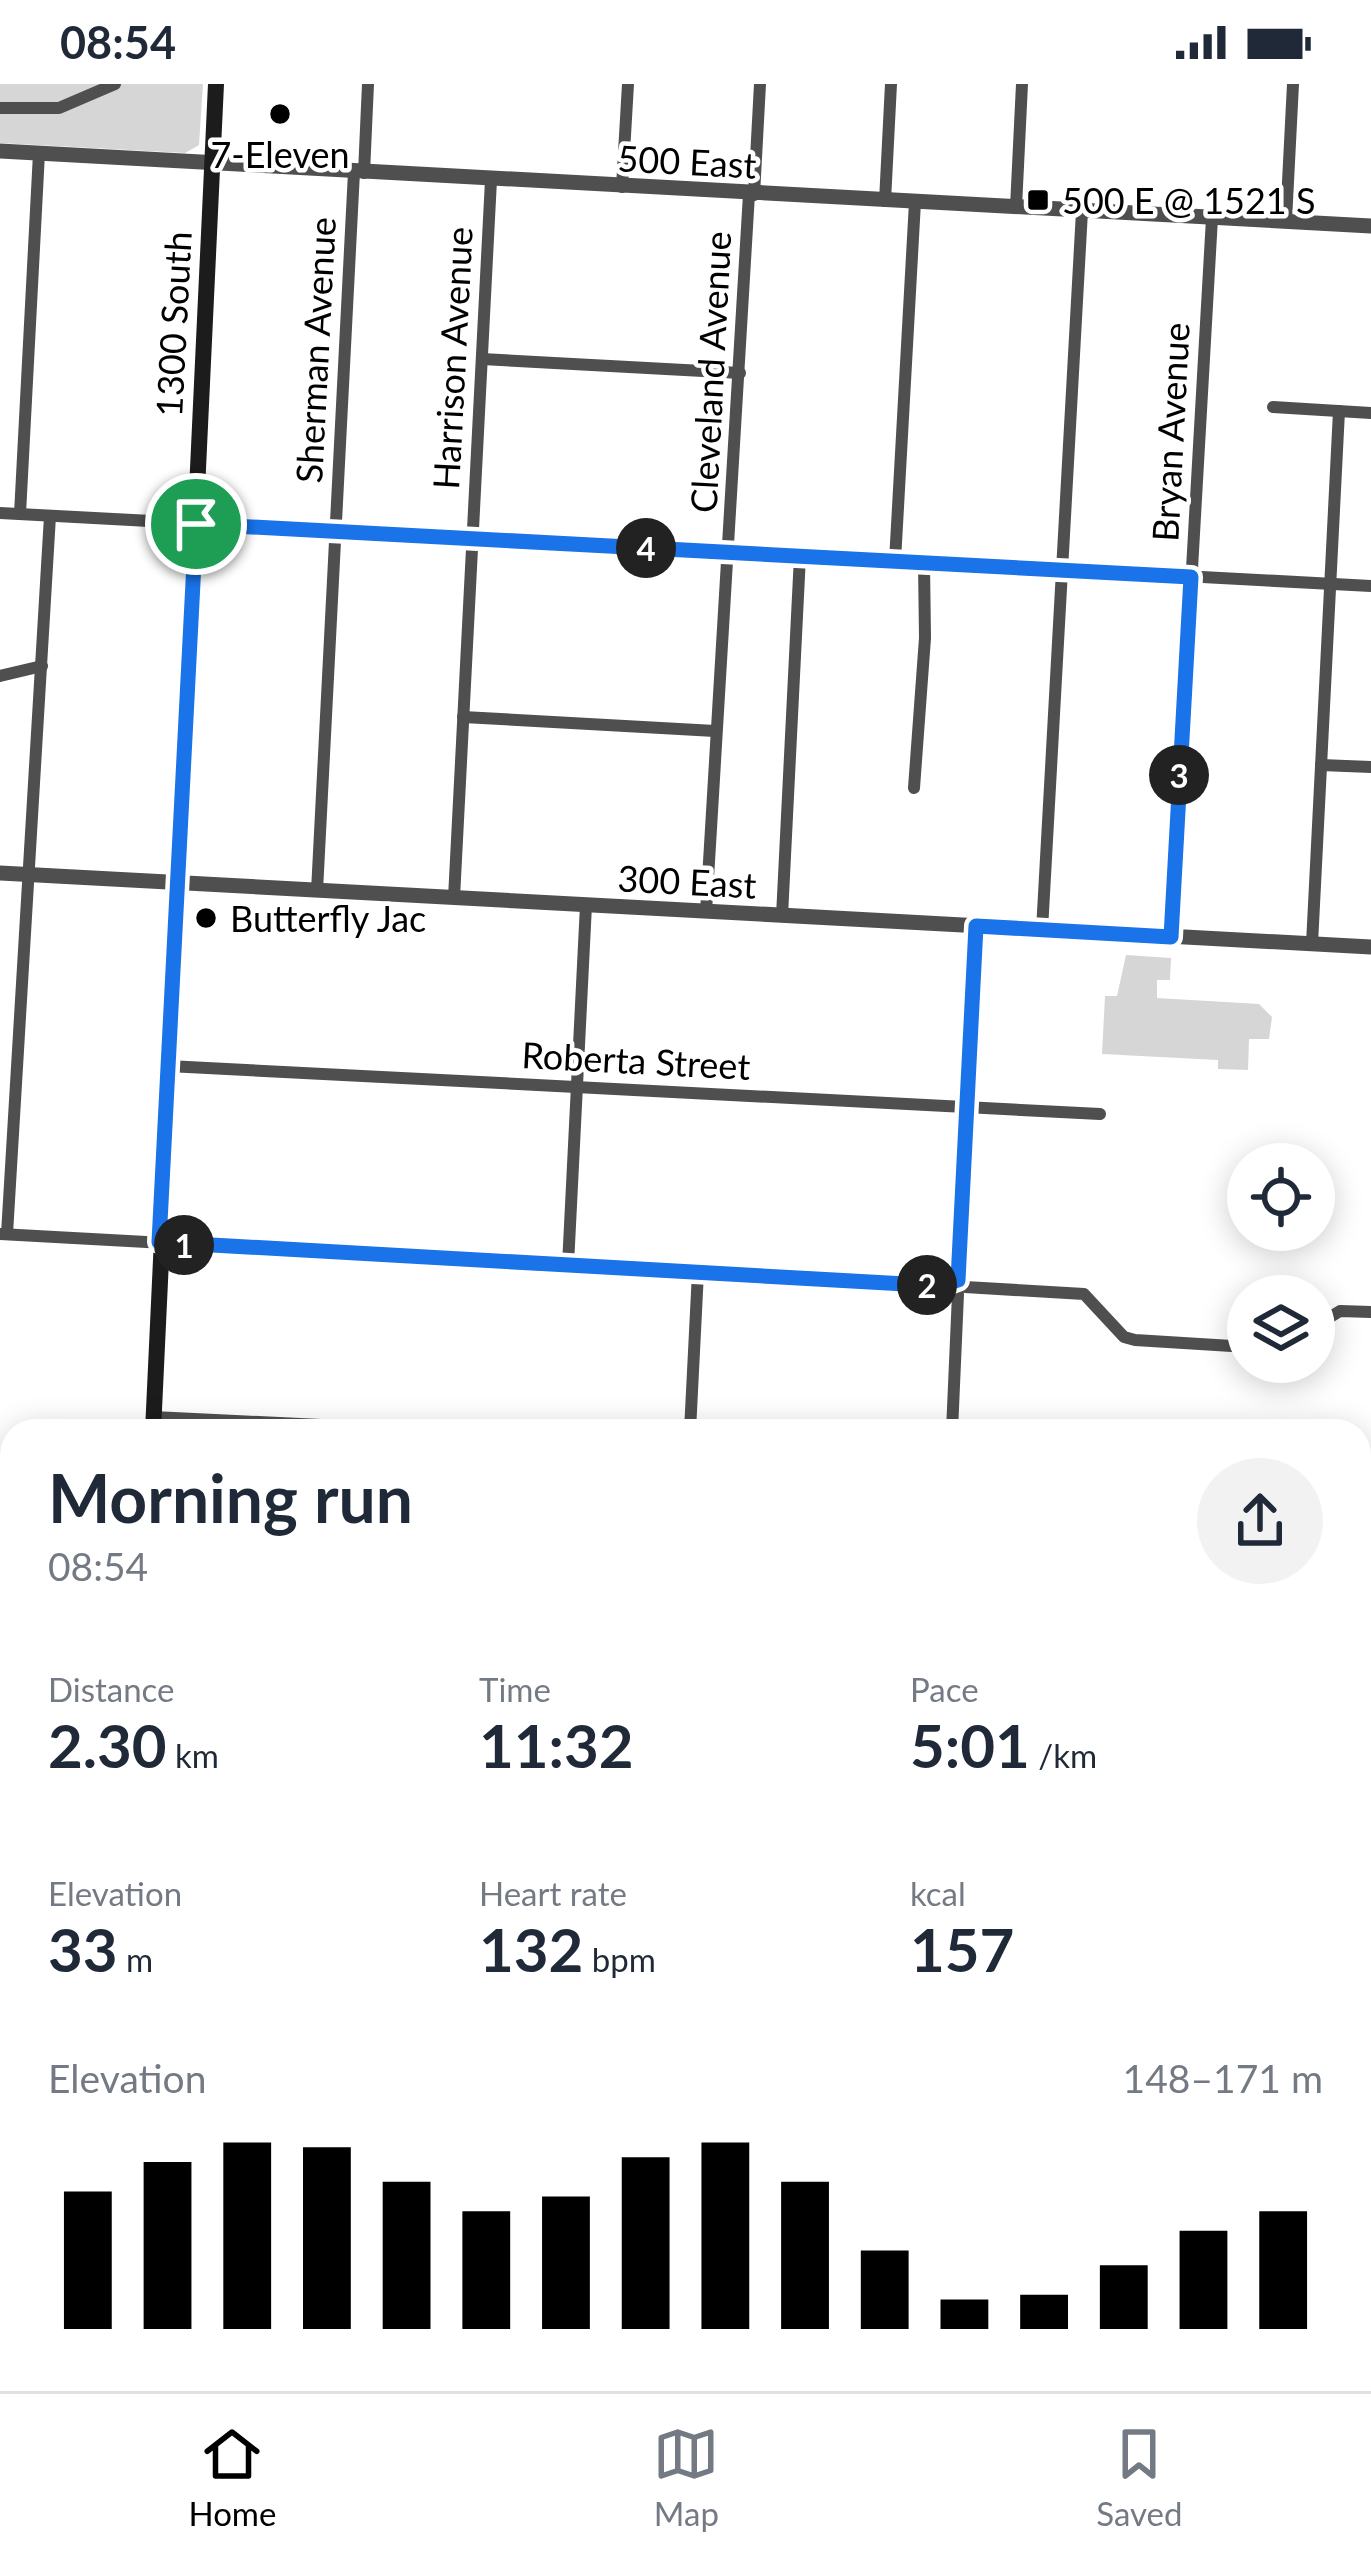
<!DOCTYPE html>
<meta charset="utf-8">
<style>
:root{--surface:#fff;--page:#f2f2f3;--text:#1f2937;--muted:#747a83;--line:#e0e1e3;--accent:#000}
body{margin:0;font-family:Lato,sans-serif;background:var(--page);color:var(--text);height:100vh;display:flex;flex-direction:column;font-size:45px;white-space:nowrap}
*{box-sizing:border-box;margin:0}
p{font-size:39px;color:var(--muted)}
.icon{flex:none;width:66px;height:66px;fill:none;stroke:currentColor;stroke-width:2;stroke-linecap:round;stroke-linejoin:round}
.map{position:relative;flex:1;overflow:hidden}
.details{position:absolute;left:0px;top:1335px;width:1371px;height:972px;display:flex;flex-direction:column;background:var(--surface);border-radius:36px 36px 0 0;box-shadow:0 6px 30px #0003}
.details>*{flex:none}
.fabs{position:absolute;left:1227px;top:1059px;display:grid;gap:24px}
.fabs a{display:grid;place-items:center;width:108px;height:108px;border-radius:50%;background:var(--surface);box-shadow:0 6px 30px #0003;font-size:60px}
.pin{position:absolute;display:grid;place-items:center;width:102px;height:102px;color:#fff;margin:-51px;border:6px solid #fff;border-radius:50%;box-shadow:0 3px 12px #0007}
.km{position:absolute;width:60px;height:60px;margin:-30px;border-radius:50%;background:#222;color:#fff;font-size:33px;line-height:60px;text-align:center}
.round{display:grid;place-items:center;flex:none;width:126px;height:126px;border-radius:63px;background:var(--page)}
.headline{display:flex;align-items:center;justify-content:space-between;height:204px;padding:0 48px}
h1{font-size:66px;font-weight:700;line-height:90px}
.figures{display:grid;grid-template-columns:repeat(3,1fr);gap:18px;height:204px;padding:12px 48px}
.figures div{display:grid;align-content:center}
.figures b{font-size:60px;font-weight:700}
.figures small{font-size:33px;font-weight:400}
.figures p{font-size:33px}
.chart{height:336px;padding:24px 48px}
.chart p{display:flex;justify-content:space-between}
.chart svg{width:100%;height:216px;margin-top:12px;stroke:var(--accent);stroke-width:6}
.status{display:flex;justify-content:space-between;align-items:center;height:84px;padding:0 60px;background:var(--surface);direction:ltr}
.status svg{height:33px;fill:currentColor}
.tabs{display:flex;justify-content:space-around;align-items:center;height:168px;border-top:3px solid var(--line);background:var(--surface);font-size:33px;color:var(--muted)}
.tabs a{display:grid;justify-items:center;gap:6px}
.tabs .active{color:var(--accent)}
.map>svg:first-child{display:block}
.green{fill:#d6d6d6}
.lines{fill:none;stroke-linecap:round;stroke-linejoin:round}
.primary-casing{stroke:#dbdbdb;stroke-width:24}
.minor{stroke:#4f4f4f;stroke-width:12}
.tertiary{stroke:#4f4f4f;stroke-width:15}
.secondary{stroke:#1c1c1c;stroke-width:16}
.primary{stroke:#000;stroke-width:18}
.route-casing{stroke:#fff;stroke-width:24}
.route{stroke:#1a73e8;stroke-width:15}
.poi-dot{fill:#000;stroke:#fff;stroke-width:4.5}
.labels{text-anchor:middle;dominant-baseline:central;stroke-width:9;stroke-linejoin:round;paint-order:stroke}
.poi-label{font-size:36px;fill:#000;stroke:#fff;text-anchor:start}
.street-label{font-size:36px;fill:#000;stroke:#fff}
</style>
<div class="status"><b>08:54</b><svg viewBox="0 0 49 12"><path d="M0 12V9h3v3zM5 12V6h3v6zM10 12V3h3v9zM15 12V0h3v12zM26 1h20v11H26zM47 4h2v5h-2z"/></svg></div>
<div class="map">
<svg width="1371" height="2307" viewBox="0 0 1371 2307">
<rect width="100%" height="100%" fill="#fff"/>
<g class="green">
<path d="M0 0H203L199 61 185 69 0 59Z"/>
<path d="M1126 871 1171 874 1170 896H1157V914L1259 920 1272 933 1269 955H1249L1248 986 1218 985V976L1102 970 1105 912H1117Z"/>
</g>
<g class="lines">
<g class="primary-casing">
<g id="primary">
<path d="M0 1500H12"/>
<path d="M0 1521 12 1522"/>
<path d="M1359 1570 1371 1571"/>
<path d="M1359 1593H1371"/>
</g>
</g>
<g class="minor">
<path d="M0 24H59L115 0"/>
<path d="M364 89 368 0"/>
<path d="M622 103 628 0"/>
<path d="M754 111 760 0"/>
<path d="M885 117 891 0"/>
<path d="M1016 123 1022 0"/>
<path d="M1286 137 1293 0"/>
<path d="M482 275 740 289"/>
<path d="M1273 323 1371 329"/>
<path d="M0 429 1371 502"/>
<path d="M20 430 39 69"/>
<path d="M895 477 915 118"/>
<path d="M0 592 42 582"/>
<path d="M463 633 715 647"/>
<path d="M1321 681 1371 683"/>
<path d="M914 704 925 554 924 479"/>
<path d="M317 807 354 88"/>
<path d="M454 814 491 96"/>
<path d="M706 828 749 110"/>
<path d="M782 832 800 472"/>
<path d="M1042 846 1082 127"/>
<path d="M1171 853 1212 134"/>
<path d="M1312 860 1339 327"/>
<path d="M168 982 1100 1030"/>
<path d="M0 1150 952 1202"/>
<path d="M7 1150 50 432"/>
<path d="M568 1181 586 821"/>
<path d="M958 1196 977 842"/>
<path d="M965 1203 1084 1210 1124 1253 1135 1256 1248 1263"/>
<path d="M1314 1243 1340 1227 1371 1228"/>
<path d="M153 1333 424 1346"/>
<path d="M690 1347 698 1188"/>
<path d="M952 1347 958 1210"/>
<path d="M0 1687 12 1688"/>
<path d="M1359 1761H1371"/>
<path d="M0 2057 12 2058"/>
<path d="M1359 2129 1371 2130"/>
<path d="M1242 2295 1371 2302"/>
<path d="M493 2307 494 2295"/>
<path d="M1174 2307 1175 2295"/>
</g>
<g class="tertiary">
<path d="M0 67 1371 142"/>
<path d="M0 789 1371 863"/>
<path d="M0 1869 12 1870"/>
<path d="M1359 1941 1371 1942"/>
<path d="M0 2230H12"/>
</g>
<g class="secondary">
<path d="M153 1347 216 0"/>
<path d="M107 2307 108 2295"/>
</g>
<use href="#primary" class="primary"/>
</g>
<g class="lines">
<g class="route-casing">
<path id="route" d="M196 440 1191 493 1171 853 976 842 958 1196 941 1202 159 1158Z"/>
</g>
<use href="#route" class="route"/>
</g>
<g class="poi-dot">
<circle cx="280" cy="30" r="12"/>
<rect x="1026" y="104" width="24" height="24" rx="6"/>
<circle cx="206" cy="834" r="12"/>
</g>
<g class="labels">
<g class="poi-label">
<text x="280" y="70" text-anchor="middle">7-Eleven</text>
<text x="1062" y="116">500 E @ 1521 S</text>
<text x="230" y="834">Butterfly Jac</text>
</g>
<g class="street-label">
<text transform="translate(687 77) rotate(3)">500 East</text>
<text transform="translate(173 240) rotate(-87)">1300 South</text>
<text transform="translate(315 266) rotate(-87)">Sherman Avenue</text>
<text transform="translate(452 274) rotate(-87)">Harrison Avenue</text>
<text transform="translate(710 288) rotate(-87)">Cleveland Avenue</text>
<text transform="translate(1170 348) rotate(-87)">Bryan Avenue</text>
<text transform="translate(687 797) rotate(3)">300 East</text>
<text transform="translate(636 976) rotate(3)">Roberta Street</text>
</g>
</g>
</svg>
<div class="fabs">
<a><svg class="icon" aria-label="locate" viewBox="0 0 24 24"><circle cx="12" cy="12" r="6"/><path d="M12 2v4M12 18v4M2 12h4M18 12h4"/></svg></a>
<a><svg class="icon" aria-label="layers" viewBox="0 0 24 24"><path d="M12 4l9 5-9 5-9-5zM3 14l9 5 9-5"/></svg></a>
</div>
<div class="pin" style="left:196px;top:440px;background:#1e9e55"><svg class="icon" aria-label="arrive" viewBox="0 0 24 24"><path d="M6 21V4h12l-3 4 3 4H6"/></svg></div>
<b class="km" style="left:184px;top:1161px">1</b>
<b class="km" style="left:927px;top:1201px">2</b>
<b class="km" style="left:1179px;top:691px">3</b>
<b class="km" style="left:646px;top:464px">4</b>
<section class="details">
<div class="headline"><div><h1>Morning run</h1><p>08:54</p></div><a class="round"><svg class="icon" aria-label="share" viewBox="0 0 24 24"><path d="M12 15V3M7 8l5-5 5 5M5 13v7h14v-7"/></svg></a></div>
<div class="figures">
<div><p>Distance</p><b>2.30<small> km</small></b></div>
<div><p>Time</p><b>11:32</b></div>
<div><p>Pace</p><b>5:01<small> /km</small></b></div>
</div>
<div class="figures">
<div><p>Elevation</p><b>33<small> m</small></b></div>
<div><p>Heart rate</p><b>132<small> bpm</small></b></div>
<div><p>kcal</p><b>157</b></div>
</div>
<div class="chart"><p><span>Elevation</span>148–171 m</p>
<svg viewBox="0 0 160 44" preserveAspectRatio="none"><path d="M5 44V16M15 44V10M25 44V6M35 44V7M45 44V14M55 44V20M65 44V17M75 44V9M85 44V6M95 44V14M105 44V28M115 44V38M125 44V37M135 44V31M145 44V24M155 44V20"/></svg>
</div>
</section>
</div>
<nav class="tabs">
<a class="active"><svg class="icon" aria-label="home" viewBox="0 0 24 24"><path d="M3 11l9-7 9 7M6 9v11h12V9"/></svg>Home</a>
<a><svg class="icon" aria-label="map" viewBox="0 0 24 24"><path d="M3 6l6-2 6 2 6-2v14l-6 2-6-2-6 2zM9 4v14M15 6v14"/></svg>Map</a>
<a><svg class="icon" aria-label="saved" viewBox="0 0 24 24"><path d="M7 4h10v16l-5-4-5 4z"/></svg>Saved</a>
</nav>
